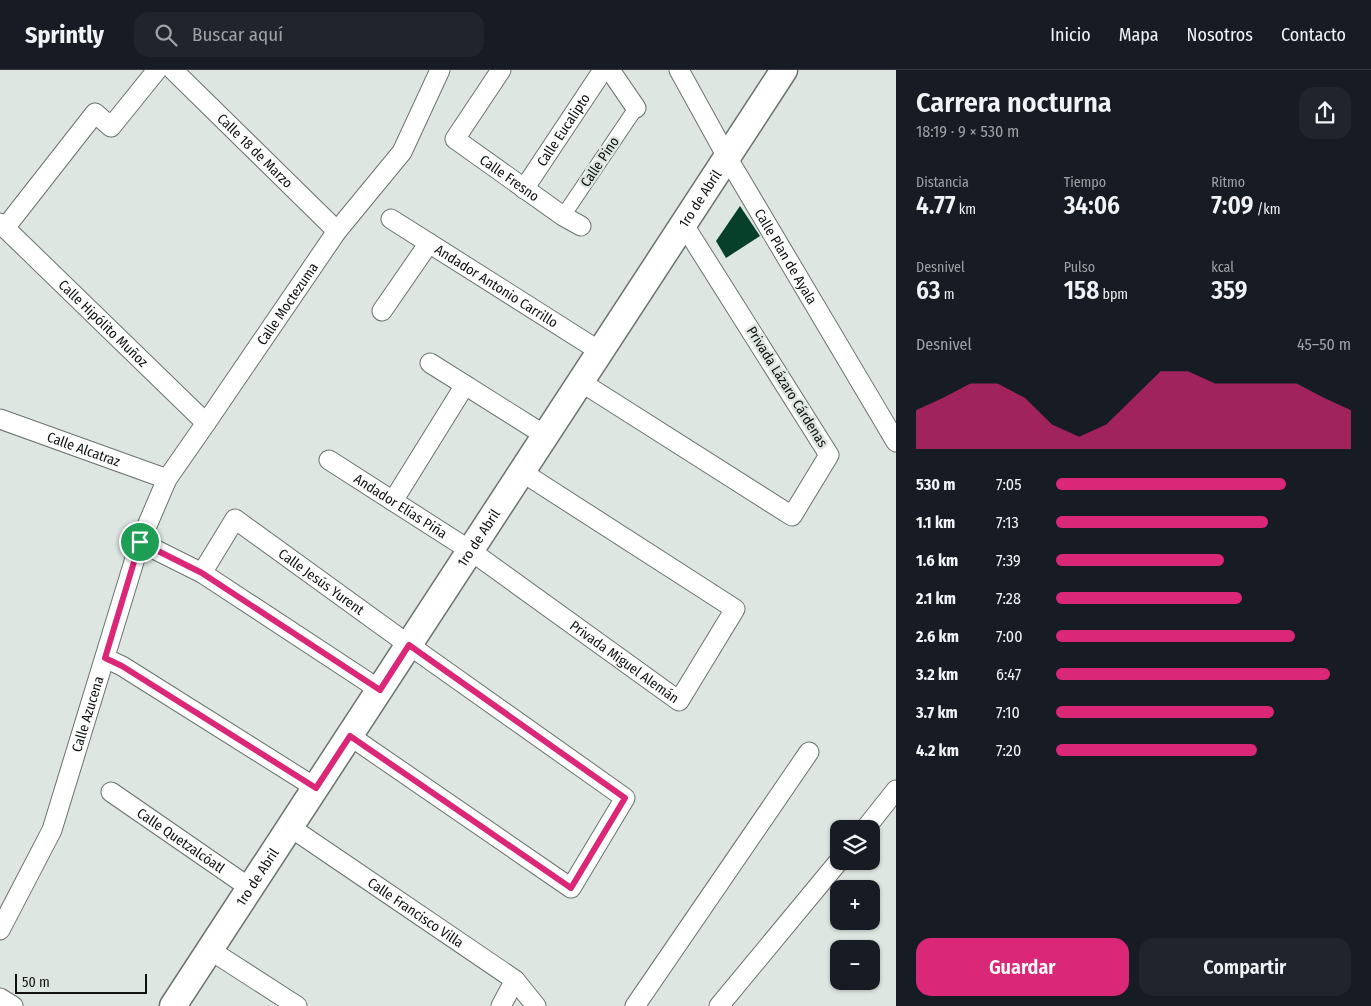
<!DOCTYPE html>
<html lang="es">
<meta charset="utf-8">
<style>
:root{--surface:#171b24;--page:#20242c;--text:#f1f3f6;--muted:#9ea1a6;--line:#363941;--accent:#db2777}
body{margin:0;font-family:"Fira Sans Condensed",sans-serif;background:var(--page);color:var(--text);height:100vh;display:flex;flex-direction:column;font-size:19px;white-space:nowrap}
*{box-sizing:border-box;margin:0}
p{font-size:16px;color:var(--muted)}
.icon{flex:none;width:28px;height:28px;fill:none;stroke:currentColor;stroke-width:2;stroke-linecap:round;stroke-linejoin:round}
.map{position:relative;flex:1;overflow:hidden}
.side{display:flex;flex-direction:column;background:var(--surface);width:475px}
.side>*{flex:none}
.buttons{position:absolute;left:830px;top:750px;display:grid;gap:10px}
.buttons a{display:grid;place-items:center;width:50px;height:50px;border-radius:10px;background:var(--surface);box-shadow:0 1px 4px #0004;font-size:25px}
.scale{position:absolute;left:15px;bottom:12px;width:132px;box-sizing:border-box;padding-left:5px;border:2px solid #0f1210;border-top:0;font-size:14px;line-height:18px;white-space:nowrap;color:#0f1210;-webkit-text-stroke:4px #dde6e1;paint-order:stroke}
.pin{position:absolute;display:grid;place-items:center;width:42px;height:42px;color:#fff;margin:-21px;border:2px solid #fff;border-radius:50%;box-shadow:0 1px 5px #0007}
.round{display:grid;place-items:center;flex:none;width:52px;height:52px;border-radius:15px;background:var(--page)}
.overview{display:flex;align-items:center;justify-content:space-between;height:85px;padding:0 20px}
h1{font-size:28px;font-weight:600;line-height:38px}
.stats{display:grid;grid-template-columns:repeat(3,1fr);gap:8px;height:85px;padding:5px 20px}
.stats div{display:grid;align-content:center}
.stats b{font-size:25px;font-weight:600}
.stats small{font-size:14px;font-weight:400}
.stats p{font-size:14px}
.chart{height:140px;padding:10px 20px}
.chart p{display:flex;justify-content:space-between}
.chart svg{width:100%;height:90px;margin-top:5px;fill:var(--accent);opacity:.7}
.primary-button{display:flex;gap:10px;margin-top:auto;padding:10px 20px}
.primary-button a{flex:1;height:58px;border-radius:15px;background:var(--accent);color:#fff;font-size:20px;font-weight:600;line-height:58px;text-align:center}
.primary-button a+a{background:var(--page);color:var(--text)}
ul{padding:0 20px;list-style:none;font-size:16px}
li{display:grid;grid-template-columns:80px 60px 1fr;align-items:center;height:38px}
li i{height:12px;border-radius:6px;background:var(--accent)}
header{display:flex;align-items:center;gap:30px;box-sizing:border-box;height:70px;padding:0 25px;background:var(--surface);border-bottom:1px solid var(--line)}
header strong{font-size:24px}
nav{display:flex;gap:28px;margin-inline-start:auto;font-size:18px}
.search{width:350px;height:45px;background:var(--page);display:flex;align-items:center;gap:12px;box-sizing:border-box;padding:0 18px;border-radius:15px;color:var(--muted);font-size:19px}
main{display:flex;flex:1;min-height:0}
.map>svg:first-child{display:block}
.building{fill:#063f2a}
.lines{fill:none;stroke-linecap:round;stroke-linejoin:round}
.pedestrian-casing{stroke:#6b736e;stroke-width:16}
.minor-casing{stroke:#6b736e;stroke-width:21}
.secondary-casing{stroke:#6b736e;stroke-width:29}
.pedestrian{stroke:#fff;stroke-width:14}
.minor{stroke:#fff;stroke-width:19}
.secondary{stroke:#fff;stroke-width:26}
.route-casing{stroke:#fff;stroke-width:10}
.route{stroke:#db2777;stroke-width:6}
.labels{text-anchor:middle;dominant-baseline:central;stroke-width:5;stroke-linejoin:round;paint-order:stroke}
.street-label{font-size:14px;fill:#0f1210;stroke:#dde6e1}
</style>
<header>
<strong>Sprintly</strong>
<div class="search"><svg class="icon" aria-label="search" viewBox="0 0 24 24"><circle cx="10" cy="10" r="6"/><path d="M15 15l6 6"/></svg>Buscar aquí</div>
<nav><a>Inicio</a><a>Mapa</a><a>Nosotros</a><a>Contacto</a></nav>
</header>
<main>
<div class="map">
<svg width="896" height="936" viewBox="0 0 896 936">
<rect width="100%" height="100%" fill="#dde6e1"/>
<path class="building" d="M740 136 760 166 726 188 716 171Z"/>
<g class="lines">
<g class="pedestrian-casing">
<path id="pedestrian" d="M563 146 636 38"/>
</g>
<g class="minor-casing">
<g id="minor">
<path id="s1" d="M173 0 337 161"/>
<path id="s2" d="M501 0 455 69 563 146 581 156"/>
<path d="M610 0 636 38"/>
<path id="s3" d="M679 0 727 87 896 372"/>
<path id="s4" d="M524 119 603 0"/>
<path id="s5" d="M391 149 601 282"/>
<path id="s6" d="M0 153 206 353"/>
<path d="M5 158 95 43 111 57 157 0"/>
<path d="M382 241 429 173"/>
<path d="M430 293 546 366"/>
<path d="M581 312 792 446 829 385 684 155"/>
<path id="s7" d="M0 349 167 409"/>
<path id="s8" d="M329 390 471 481 679 631 735 539 522 402"/>
<path d="M393 431 465 315"/>
<path d="M140 472 202 503 380 620"/>
<path id="s9" d="M202 503 235 449 409 575 625 728 571 818 350 666"/>
<path d="M105 588 122 596 316 718"/>
<path id="s10" d="M111 722 250 818"/>
<path id="s11" d="M290 757 515 910 536 936"/>
<path d="M865 759 896 720"/>
<path id="s12" d="M0 860 52 760 140 472 167 409 206 353 337 161 402 82 440 0"/>
<path d="M210 880 297 936"/>
<path d="M0 928 13 936"/>
<path d="M501 936 515 910"/>
<path d="M635 936 809 682"/>
<path d="M719 936 839 791"/>
</g>
</g>
<g class="secondary-casing">
<g id="secondary">
<path id="s13" d="M173 936 784 0"/>
</g>
</g>
<use href="#pedestrian" class="pedestrian"/>
<use href="#minor" class="minor"/>
<use href="#secondary" class="secondary"/>
</g>
<g class="lines">
<g class="route-casing">
<path id="route" d="M140 472 202 503 380 620 409 575 625 728 571 818 350 666 316 718 122 596 105 588Z"/>
</g>
<use href="#route" class="route"/>
</g>
<g class="labels">
<g class="street-label">
<text stroke="none"><textPath href="#s4" startOffset="71">Calle Eucalipto</textPath></text>
<text stroke="none"><textPath href="#s1" startOffset="115">Calle 18 de Marzo</textPath></text>
<text transform="translate(600 92) rotate(-56)">Calle Pino</text>
<text stroke="none"><textPath href="#s2" startOffset="150">Calle Fresno</textPath></text>
<text stroke="none"><textPath href="#s13" startOffset="964">1ro de Abril</textPath></text>
<text stroke="none"><textPath href="#s3" startOffset="215">Calle Plan de Ayala</textPath></text>
<text stroke="none"><textPath href="#s5" startOffset="125">Andador Antonio Carrillo</textPath></text>
<text stroke="none"><textPath href="#s12" startOffset="695">Calle Moctezuma</textPath></text>
<text stroke="none"><textPath href="#s6" startOffset="144">Calle Hipólito Muñoz</textPath></text>
<text transform="translate(787 317) rotate(58)">Privada Lázaro Cárdenas</text>
<text stroke="none"><textPath href="#s7" startOffset="89">Calle Alcatraz</textPath></text>
<text stroke="none"><textPath href="#s8" startOffset="85">Andador Elías Piña</textPath></text>
<text stroke="none"><textPath href="#s13" startOffset="559">1ro de Abril</textPath></text>
<text stroke="none"><textPath href="#s9" startOffset="170">Calle Jesús Yurent</textPath></text>
<text stroke="none"><textPath href="#s8" startOffset="358">Privada Miguel Alemán</textPath></text>
<text stroke="none"><textPath href="#s12" startOffset="234">Calle Azucena</textPath></text>
<text stroke="none"><textPath href="#s10" startOffset="85">Calle Quetzalcóatl</textPath></text>
<text stroke="none"><textPath href="#s13" startOffset="154">1ro de Abril</textPath></text>
<text stroke="none"><textPath href="#s11" startOffset="152">Calle Francisco Villa</textPath></text>
</g>
</g>
</svg>
<div class="buttons">
<a><svg class="icon" aria-label="layers" viewBox="0 0 24 24"><path d="M12 4l9 5-9 5-9-5zM3 14l9 5 9-5"/></svg></a>
<a>+</a>
<a>−</a>
</div>
<div class="scale">50 m</div>
<div class="pin" style="left:140px;top:472px;background:#1e9e55"><svg class="icon" aria-label="arrive" viewBox="0 0 24 24"><path d="M6 21V4h12l-3 4 3 4H6"/></svg></div>
</div>
<section class="side">
<div class="overview"><div><h1>Carrera nocturna</h1><p>18:19 · 9 × 530 m</p></div><a class="round"><svg class="icon" aria-label="share" viewBox="0 0 24 24"><path d="M12 15V3M7 8l5-5 5 5M5 13v7h14v-7"/></svg></a></div>
<div class="stats">
<div><p>Distancia</p><b>4.77<small> km</small></b></div>
<div><p>Tiempo</p><b>34:06</b></div>
<div><p>Ritmo</p><b>7:09<small> /km</small></b></div>
</div>
<div class="stats">
<div><p>Desnivel</p><b>63<small> m</small></b></div>
<div><p>Pulso</p><b>158<small> bpm</small></b></div>
<div><p>kcal</p><b>359</b></div>
</div>
<div class="chart"><p><span>Desnivel</span>45–50 m</p>
<svg viewBox="0 0 160 44" preserveAspectRatio="none"><path d="M0 44V25L10 19L20 12L30 12L40 19L50 32L60 38L70 32L80 19L90 6L100 6L110 12L120 12L130 12L140 12L150 19L160 25V44z"/></svg>
</div>
<ul>
<li><b>530 m</b>7:05<i style="width:78%"></i></li>
<li><b>1.1 km</b>7:13<i style="width:72%"></i></li>
<li><b>1.6 km</b>7:39<i style="width:57%"></i></li>
<li><b>2.1 km</b>7:28<i style="width:63%"></i></li>
<li><b>2.6 km</b>7:00<i style="width:81%"></i></li>
<li><b>3.2 km</b>6:47<i style="width:93%"></i></li>
<li><b>3.7 km</b>7:10<i style="width:74%"></i></li>
<li><b>4.2 km</b>7:20<i style="width:68%"></i></li>
</ul>
<div class="primary-button"><a>Guardar</a><a>Compartir</a></div>
</section>
</main>
